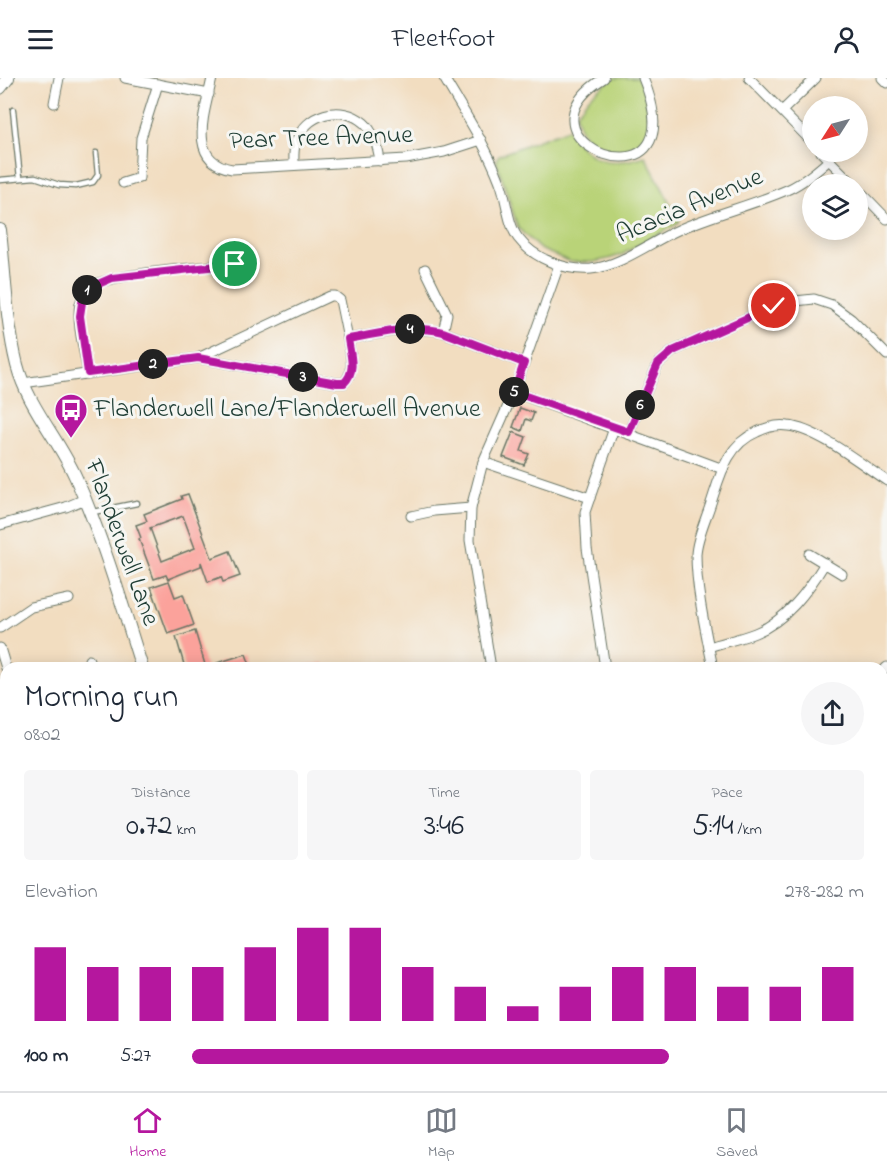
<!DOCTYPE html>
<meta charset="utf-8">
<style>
:root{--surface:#fff;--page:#f6f6f7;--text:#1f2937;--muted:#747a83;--line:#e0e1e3;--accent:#b5179e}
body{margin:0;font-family:"Indie Flower",sans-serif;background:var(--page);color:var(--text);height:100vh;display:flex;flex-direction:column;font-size:22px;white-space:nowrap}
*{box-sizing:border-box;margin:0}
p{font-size:20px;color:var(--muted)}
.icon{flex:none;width:33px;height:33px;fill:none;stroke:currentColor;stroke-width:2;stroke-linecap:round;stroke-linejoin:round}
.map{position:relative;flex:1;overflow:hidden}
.drawer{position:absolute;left:0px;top:584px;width:888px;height:430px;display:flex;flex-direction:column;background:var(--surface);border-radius:18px 18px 0 0;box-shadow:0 3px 15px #0003}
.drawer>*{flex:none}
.needle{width:39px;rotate:234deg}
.buttons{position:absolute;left:802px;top:18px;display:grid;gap:12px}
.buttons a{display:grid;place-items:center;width:66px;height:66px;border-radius:50%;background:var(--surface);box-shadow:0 3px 15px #0003;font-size:30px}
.pin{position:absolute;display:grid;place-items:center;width:51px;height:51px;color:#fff;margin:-26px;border:3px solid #fff;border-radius:50%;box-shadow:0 2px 6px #0007}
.km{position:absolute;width:30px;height:30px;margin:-15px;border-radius:50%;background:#222;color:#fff;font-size:16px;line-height:30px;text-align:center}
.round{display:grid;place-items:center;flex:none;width:63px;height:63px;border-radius:32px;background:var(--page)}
.overview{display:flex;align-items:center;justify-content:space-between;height:102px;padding:0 24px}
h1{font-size:33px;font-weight:600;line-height:45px}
.metrics{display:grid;grid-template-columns:repeat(3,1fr);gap:9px;height:102px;padding:6px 24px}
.metrics div{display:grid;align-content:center;border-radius:6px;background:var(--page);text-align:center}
.metrics b{font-size:30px;font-weight:600}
.metrics small{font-size:16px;font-weight:400}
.metrics p{font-size:16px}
.chart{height:168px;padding:12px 24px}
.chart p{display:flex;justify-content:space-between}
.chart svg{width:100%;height:108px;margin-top:6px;stroke:var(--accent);stroke-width:6}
ul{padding:0 24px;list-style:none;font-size:20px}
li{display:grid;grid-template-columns:96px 72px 1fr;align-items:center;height:45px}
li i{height:15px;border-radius:8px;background:var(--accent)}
header{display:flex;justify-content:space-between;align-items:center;height:78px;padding:0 24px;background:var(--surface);font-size:27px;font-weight:600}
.menu{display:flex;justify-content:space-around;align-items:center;height:84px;border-top:2px solid var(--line);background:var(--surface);font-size:16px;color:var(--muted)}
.menu a{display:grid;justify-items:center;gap:3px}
.menu .selected{color:var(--accent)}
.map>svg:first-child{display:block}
.green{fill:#b9d378;stroke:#6c8856;stroke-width:1.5}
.building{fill:#fba29b;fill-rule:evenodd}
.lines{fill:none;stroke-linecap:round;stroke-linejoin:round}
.lane-casing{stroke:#697565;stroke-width:7}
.street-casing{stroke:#697565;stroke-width:11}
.secondary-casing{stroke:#697565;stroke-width:14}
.lane{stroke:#fff;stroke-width:4.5}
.street{stroke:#fff;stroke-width:9}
.secondary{stroke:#fff;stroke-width:12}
.route-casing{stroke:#fff;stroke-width:12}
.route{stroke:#b5179e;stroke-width:8}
.labels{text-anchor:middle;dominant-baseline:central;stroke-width:6;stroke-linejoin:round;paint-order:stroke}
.street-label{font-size:26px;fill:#1f3d34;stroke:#f6f6f2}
.poi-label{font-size:26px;fill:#1f3d34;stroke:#f6f6f2;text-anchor:start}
</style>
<header><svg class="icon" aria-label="menu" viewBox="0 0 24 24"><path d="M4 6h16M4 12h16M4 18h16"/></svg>Fleetfoot<svg class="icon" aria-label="person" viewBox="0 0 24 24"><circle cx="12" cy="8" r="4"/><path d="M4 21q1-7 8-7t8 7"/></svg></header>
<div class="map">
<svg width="887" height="1013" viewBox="0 0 887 1013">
<rect width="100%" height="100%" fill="#f6f6f2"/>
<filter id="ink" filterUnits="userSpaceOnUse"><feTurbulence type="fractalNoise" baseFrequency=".0167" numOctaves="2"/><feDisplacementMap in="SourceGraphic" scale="12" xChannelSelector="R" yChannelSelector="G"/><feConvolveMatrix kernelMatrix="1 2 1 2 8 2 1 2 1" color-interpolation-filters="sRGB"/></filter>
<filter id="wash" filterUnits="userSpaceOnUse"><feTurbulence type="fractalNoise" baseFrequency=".008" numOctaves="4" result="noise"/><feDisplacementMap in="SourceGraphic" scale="24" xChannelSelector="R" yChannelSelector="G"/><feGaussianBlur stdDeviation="1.35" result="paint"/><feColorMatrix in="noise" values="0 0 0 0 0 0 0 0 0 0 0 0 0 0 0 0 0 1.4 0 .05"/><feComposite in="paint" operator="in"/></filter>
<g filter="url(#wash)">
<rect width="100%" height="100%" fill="#f2ddc0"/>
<g class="green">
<path d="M613 0H638C644 10 646 19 648 31 649 38 651 47 649 54 642 87 581 79 576 36L589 19Z"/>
<path d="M568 51C588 84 609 90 645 78L679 142 677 146 621 177 608 181 593 184H571L540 171 518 150 496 82 499 77Z"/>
<path d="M6 972V1006L0 996V974Z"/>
</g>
<g id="blocks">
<g class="building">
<path d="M520 330 534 335 531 343 526 341 522 353 513 349Z"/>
<path d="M513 354 526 359 521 373 529 376 524 387 503 379Z"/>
<path d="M188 416 212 480 230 473 240 498 223 504 221 499 208 504 201 484V488L168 501 166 497 154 501 139 461 141 460 136 447 147 443 144 436 182 421 181 418ZM183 438 195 470 162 483 150 450Z"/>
<path d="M169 503 175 519 183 516 194 547 168 556 151 509Z"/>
<path d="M195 553 206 590H185L176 559Z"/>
<path d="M246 576 250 587 246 590H219L217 585Z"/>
<path d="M324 585 325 590H302V588Z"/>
</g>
</g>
</g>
<g filter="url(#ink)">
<use href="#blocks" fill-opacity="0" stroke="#697565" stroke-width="1.5"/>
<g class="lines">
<g class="lane-casing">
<g id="lane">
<path d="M13 32 20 100"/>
<path d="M0 102 35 99 59 107 76 108 93 104 98 97 96 75"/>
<path d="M93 434 137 425"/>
<path d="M0 821 6 820"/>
</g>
</g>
<g class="street-casing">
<g id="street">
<path d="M125 0 209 16"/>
<path d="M212 0C206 32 185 83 232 91L406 81 444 74 481 62"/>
<path d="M444 0C464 34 486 67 500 104 507 121 507 145 518 160 534 181 566 193 591 191 620 188 651 164 678 152 714 136 753 127 789 111 804 104 817 93 829 82"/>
<path d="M604 0C521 52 628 107 650 63 659 45 650 17 643 0"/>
<path d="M749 0 813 65"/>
<path d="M882 0 887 5"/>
<path d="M54 25 59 0"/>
<path d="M782 33 816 0"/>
<path d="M821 74 853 106"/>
<path d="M294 87C294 80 293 72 296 64 305 36 341 25 364 45 374 54 378 69 380 83"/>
<path d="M123 105 139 100 141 60 158 6"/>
<path d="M858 111 887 141"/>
<path d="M425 191 447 236 443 254"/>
<path d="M198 280 330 218H335L340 222 348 261"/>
<path d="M88 295C85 276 76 244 80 226 82 220 85 214 89 210 107 195 206 189 235 186"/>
<path d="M23 305 198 280 337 305H344C356 293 350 276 348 261 379 256 412 247 443 254L524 285"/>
<path d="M514 314 723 391"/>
<path d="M629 354 658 286 673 273 774 228 786 224 814 221 832 227 851 241 887 277"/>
<path d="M483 384 590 420"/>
<path d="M411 438 434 433 471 430"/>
<path d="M0 447 66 429 85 421"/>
<path d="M809 476 842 496"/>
<path d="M0 550 31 529 69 521"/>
<path d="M709 569C724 564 740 561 755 555 786 543 808 513 825 485"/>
<path d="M0 570 6 590"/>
<path d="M89 582 90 590"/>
<path d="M491 590 470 462 471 430 483 384 514 314 559 187"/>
<path d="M605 590 587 470 585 434 614 350"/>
<path d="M713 590C706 555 696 511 696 476 697 460 705 443 710 428 720 399 726 367 757 354 767 349 776 346 788 348 818 351 861 386 887 403"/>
<path d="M882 594 887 589"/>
<path d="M882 615 887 620"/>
<path d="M882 723 887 719"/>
<path d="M882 896 887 899"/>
<path d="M0 911H6"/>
<path d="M882 985 887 986"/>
<path d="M88 1008 89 1013"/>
<path d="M291 1013V1008"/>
<path d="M383 1013 385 1008"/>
<path d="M599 1013 603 1008"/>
<path d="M775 1013 781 1008"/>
</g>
</g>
<g class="secondary-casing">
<g id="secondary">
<path d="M0 10 8 0"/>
<path d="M0 152C5 197 6 243 17 287 28 329 59 361 76 400 103 461 122 526 142 590"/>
<path d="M178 1013 179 1008"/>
</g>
</g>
<use href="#lane" class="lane"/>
<use href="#street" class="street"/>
<use href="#secondary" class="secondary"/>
</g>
</g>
<g class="lines" filter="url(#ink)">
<g class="route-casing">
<path id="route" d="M235 186 112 200 89 210 83 218 80 238 88 295 198 280 337 305H344C357 293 350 276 348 261 379 256 412 246 443 254L524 285 514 314 629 354 658 286 673 273 774 228"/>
</g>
<use href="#route" class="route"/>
</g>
<defs>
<g id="bus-pin" transform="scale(1.725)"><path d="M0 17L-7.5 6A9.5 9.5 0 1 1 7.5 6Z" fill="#b5179e" stroke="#f6f6f2"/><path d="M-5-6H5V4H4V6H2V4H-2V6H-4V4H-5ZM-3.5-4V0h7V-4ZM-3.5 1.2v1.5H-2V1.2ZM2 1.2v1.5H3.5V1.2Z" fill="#fff"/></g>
</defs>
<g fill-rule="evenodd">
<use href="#bus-pin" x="71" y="332"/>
</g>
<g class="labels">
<g class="street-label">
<text transform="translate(321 61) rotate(-2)">Pear Tree Avenue</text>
<text transform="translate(690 129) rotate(-23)">Acacia Avenue</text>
<text transform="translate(121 465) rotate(70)">Flanderwell Lane</text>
</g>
<g class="poi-label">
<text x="94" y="332">Flanderwell Lane/Flanderwell Avenue</text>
</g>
</g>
</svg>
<div class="buttons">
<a><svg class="needle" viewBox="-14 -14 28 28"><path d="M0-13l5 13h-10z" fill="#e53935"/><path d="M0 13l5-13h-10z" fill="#747a83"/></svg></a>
<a><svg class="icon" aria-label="layers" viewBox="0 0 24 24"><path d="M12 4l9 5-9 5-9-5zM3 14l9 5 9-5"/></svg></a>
</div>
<div class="pin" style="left:235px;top:186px;background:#1e9e55"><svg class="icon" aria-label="arrive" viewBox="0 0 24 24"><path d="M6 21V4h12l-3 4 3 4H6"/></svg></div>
<div class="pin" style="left:774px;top:228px;background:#d93025"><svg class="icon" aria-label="check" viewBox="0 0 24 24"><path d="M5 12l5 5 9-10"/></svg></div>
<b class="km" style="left:87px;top:212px">1</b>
<b class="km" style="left:153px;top:286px">2</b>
<b class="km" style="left:303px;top:299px">3</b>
<b class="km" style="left:410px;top:251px">4</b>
<b class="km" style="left:514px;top:314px">5</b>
<b class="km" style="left:640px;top:327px">6</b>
<section class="drawer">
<div class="overview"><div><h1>Morning run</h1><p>08:02</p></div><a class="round"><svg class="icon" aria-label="share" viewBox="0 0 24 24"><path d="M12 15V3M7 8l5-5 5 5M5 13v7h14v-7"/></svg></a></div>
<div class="metrics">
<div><p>Distance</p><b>0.72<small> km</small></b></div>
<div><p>Time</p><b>3:46</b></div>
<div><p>Pace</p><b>5:14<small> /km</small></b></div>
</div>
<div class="chart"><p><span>Elevation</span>278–282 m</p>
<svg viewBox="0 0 160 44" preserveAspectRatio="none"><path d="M5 44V14M15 44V22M25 44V22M35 44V22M45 44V14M55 44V6M65 44V6M75 44V22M85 44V30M95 44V38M105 44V30M115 44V22M125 44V22M135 44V30M145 44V30M155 44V22"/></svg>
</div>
<ul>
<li><b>100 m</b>5:27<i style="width:71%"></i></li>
</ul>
</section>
</div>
<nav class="menu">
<a class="selected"><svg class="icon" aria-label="home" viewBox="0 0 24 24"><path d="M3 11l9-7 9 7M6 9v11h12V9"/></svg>Home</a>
<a><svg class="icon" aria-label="map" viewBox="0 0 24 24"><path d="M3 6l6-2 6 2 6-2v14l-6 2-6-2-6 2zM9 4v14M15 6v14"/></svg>Map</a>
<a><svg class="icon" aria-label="saved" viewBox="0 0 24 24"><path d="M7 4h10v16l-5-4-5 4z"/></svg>Saved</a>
</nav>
